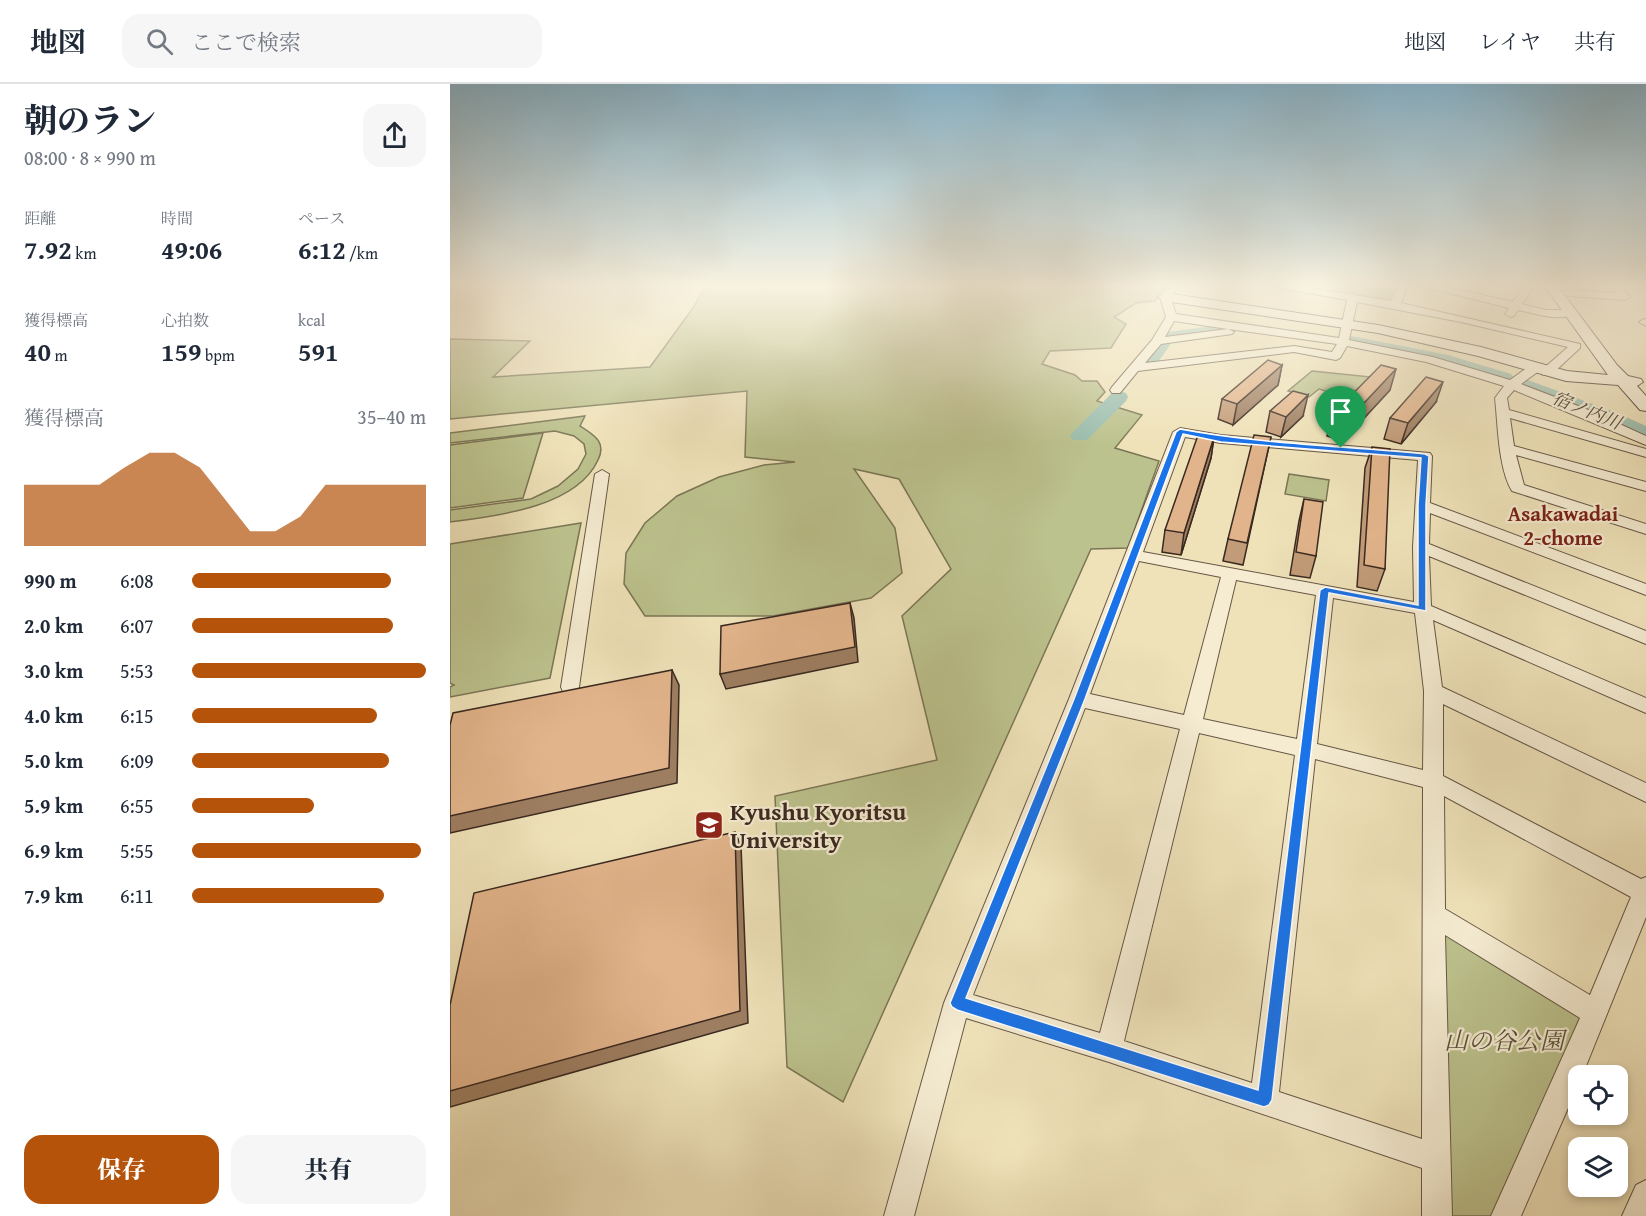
<!DOCTYPE html>
<html lang="ja">
<meta charset="utf-8">
<style>
:root{--surface:#fff;--page:#f6f6f7;--text:#1f2937;--muted:#747a83;--line:#e0e1e3;--accent:#b45309}
body{margin:0;font-family:"Gentium Book Plus","Noto Serif JP",serif;background:var(--page);color:var(--text);height:100vh;display:flex;flex-direction:column;font-size:22px;white-space:nowrap}
*{box-sizing:border-box;margin:0}
p{font-size:20px;color:var(--muted)}
.icon{flex:none;width:33px;height:33px;fill:none;stroke:currentColor;stroke-width:2;stroke-linecap:round;stroke-linejoin:round}
.map{position:relative;flex:1;overflow:hidden}
.side{display:flex;flex-direction:column;background:var(--surface);width:450px}
.side>*{flex:none}
.controls{position:absolute;left:1118px;top:981px;display:grid;gap:12px}
.controls a{display:grid;place-items:center;width:60px;height:60px;border-radius:12px;background:var(--surface);box-shadow:0 3px 9px #0003;font-size:30px}
.pin{position:absolute;display:grid;place-items:center;width:51px;height:51px;color:#fff;margin:-62px -26px;border-radius:50% 50% 50% 0;rotate:-45deg;box-shadow:0 0 6px #0007}
.pin .icon{rotate:45deg}
.round{display:grid;place-items:center;flex:none;width:63px;height:63px;border-radius:18px;background:var(--page)}
.headline{display:flex;align-items:center;justify-content:space-between;height:102px;padding:0 24px}
h1{font-size:33px;font-weight:800;line-height:45px}
.stats{display:grid;grid-template-columns:repeat(3,1fr);gap:9px;height:102px;padding:6px 24px}
.stats div{display:grid;align-content:center}
.stats b{font-size:26px;font-weight:800}
.stats small{font-size:16px;font-weight:400}
.stats p{font-size:16px}
.chart{height:168px;padding:12px 24px}
.chart p{display:flex;justify-content:space-between}
.chart svg{width:100%;height:108px;margin-top:6px;fill:var(--accent);opacity:.7}
.primary-button{display:flex;gap:12px;margin-top:auto;padding:12px 24px}
.primary-button a{flex:1;height:69px;border-radius:18px;background:var(--accent);color:#fff;font-size:24px;font-weight:800;line-height:69px;text-align:center}
.primary-button a+a{background:var(--page);color:var(--text)}
ul{padding:0 24px;list-style:none;font-size:20px}
li{display:grid;grid-template-columns:96px 72px 1fr;align-items:center;height:45px}
li i{height:15px;border-radius:8px;background:var(--accent)}
header{display:flex;align-items:center;gap:36px;box-sizing:border-box;height:84px;padding:0 30px;background:var(--surface);border-bottom:2px solid var(--line)}
header strong{font-size:28px}
nav{display:flex;gap:33px;margin-inline-start:auto;font-size:21px}
.search{width:420px;height:54px;background:var(--page);display:flex;align-items:center;gap:15px;box-sizing:border-box;padding:0 21px;border-radius:18px;color:var(--muted);font-size:22px}
main{display:flex;flex:1;min-height:0}
.map>svg:first-child{display:block}
.green{fill:#bcc28d;stroke:#7b7656;stroke-width:1.5}
.lines{fill:none;stroke-linecap:round;stroke-linejoin:round}
.river{fill:#9abeaf;fill-rule:evenodd}
.street-casing{stroke:#675746;stroke-width:2}
.secondary-casing{stroke:#3a2920;stroke-width:2}
.street{fill:#f5ecd2;fill-rule:evenodd}
.secondary{fill:#f5ecd2;fill-rule:evenodd}
.wall{fill:#c29b78;stroke:#3a2920;stroke-width:1.5}
.shaded-wall{fill:#9e7e61;stroke:#3a2920;stroke-width:1.5}
.building{fill:#e2b48b;stroke:#3a2920;stroke-width:1.5}
.route{fill:#1a73e8;stroke:#fff;stroke-width:1.5;fill-rule:evenodd}
.labels{text-anchor:middle;dominant-baseline:central;stroke-width:4.5;stroke-linejoin:round;paint-order:stroke}
.far-water-label{font-size:18px;font-style:italic;fill:#524e44;stroke:#f5ecd2}
.neighbourhood-label{font-size:21px;font-weight:bold;fill:#7a1f14;stroke:#f5ecd2}
.near-poi-label{font-size:24px;font-weight:bold;fill:#3a2920;stroke:#f5ecd2;text-anchor:start}
.near-park-label{font-size:24px;font-style:italic;fill:#5a4f3b;stroke:#f5ecd2}
</style>
<header>
<strong>地図</strong>
<div class="search"><svg class="icon" aria-label="search" viewBox="0 0 24 24"><circle cx="10" cy="10" r="6"/><path d="M15 15l6 6"/></svg>ここで検索</div>
<nav><a>地図</a><a>レイヤ</a><a>共有</a></nav>
</header>
<main>
<section class="side">
<div class="headline"><div><h1>朝のラン</h1><p>08:00 · 8 × 990 m</p></div><a class="round"><svg class="icon" aria-label="share" viewBox="0 0 24 24"><path d="M12 15V3M7 8l5-5 5 5M5 13v7h14v-7"/></svg></a></div>
<div class="stats">
<div><p>距離</p><b>7.92<small> km</small></b></div>
<div><p>時間</p><b>49:06</b></div>
<div><p>ペース</p><b>6:12<small> /km</small></b></div>
</div>
<div class="stats">
<div><p>獲得標高</p><b>40<small> m</small></b></div>
<div><p>心拍数</p><b>159<small> bpm</small></b></div>
<div><p>kcal</p><b>591</b></div>
</div>
<div class="chart"><p><span>獲得標高</span>35–40 m</p>
<svg viewBox="0 0 160 44" preserveAspectRatio="none"><path d="M0 44V19L10 19L20 19L30 19L40 12L50 6L60 6L70 12L80 25L90 38L100 38L110 32L120 19L130 19L140 19L150 19L160 19V44z"/></svg>
</div>
<ul>
<li><b>990 m</b>6:08<i style="width:85%"></i></li>
<li><b>2.0 km</b>6:07<i style="width:86%"></i></li>
<li><b>3.0 km</b>5:53<i style="width:100%"></i></li>
<li><b>4.0 km</b>6:15<i style="width:79%"></i></li>
<li><b>5.0 km</b>6:09<i style="width:84%"></i></li>
<li><b>5.9 km</b>6:55<i style="width:52%"></i></li>
<li><b>6.9 km</b>5:55<i style="width:98%"></i></li>
<li><b>7.9 km</b>6:11<i style="width:82%"></i></li>
</ul>
<div class="primary-button"><a>保存</a><a>共有</a></div>
</section>
<div class="map">
<svg width="1196" height="1132" viewBox="0 0 1196 1132">
<rect width="100%" height="100%" fill="#efe2b9"/>
<filter id="stains"><feTurbulence type="fractalNoise" baseFrequency=".00333" numOctaves="4"/><feColorMatrix values="0 0 0 0 .2 0 0 0 0 .09 0 0 0 0 .02 0 0 0 .5 -.17"/></filter>
<radialGradient id="worn" r=".72"><stop offset=".6" stop-color="#630" stop-opacity="0"/><stop offset="1" stop-color="#630" stop-opacity=".3"/></radialGradient>
<g class="green">
<path d="M256 201H719L705 217 686 219 664 233 676 240 661 264 600 267 592 280 625 291 632 297H647L655 308 647 317 692 331 665 364 709 377 678 464 641 465 393 1018 337 983 325 712 487 676 452 532 501 485 449 395 404 385 445 444 452 489 421 514 323 532H195L174 500 176 469 195 439 227 412 269 393 314 381 345 378 295 373 297 307 0 335V255L80 257 43 293 200 283 243 224Z"/>
<path d="M876 201H950L941 218 874 207Z"/>
<path d="M862 287 921 293 899 314 869 305 859 313 838 307Z"/>
<path d="M135 332 130 342C144 351 157 358 148 376 126 424 45 432 0 438V426L81 415 108 402 128 385 136 370 134 360 124 352 105 347 0 359V349Z"/>
<path d="M93 349 73 414 0 424V361Z"/>
<path d="M839 390 879 396 876 417 835 410Z"/>
<path d="M131 439 100 594 0 613V603L4 601 0 599V460Z"/>
<path d="M995 849 1128 930 1130 936 1044 1132H996L991 851Z"/>
</g>
<g class="lines">
<g class="river">
<path d="M777 240 783 241 785 245 783 249 718 258 720 261C712 272 706 286 691 283L688 279 705 257 711 256 709 253 711 249Z"/>
<path d="M901 252 998 271 1061 290 1064 294 1061 298 1055 299 994 281 895 261 892 257 895 253Z"/>
<path d="M1078 296 1167 329 1196 342V356L1071 306 1069 302 1071 298Z"/>
<path d="M669 307 676 309 678 313 676 317 637 356H623L620 352 623 348 662 309Z"/>
</g>
<g class="street-casing">
<g id="street">
<path d="M718 201H729L720 213 726 230 889 254 897 216 813 201H843L941 217 948 201H958L951 219 1130 260V264L1101 291H1093V285L1118 263 1011 238 907 218 899 256 983 273 1060 296 1081 281H1089V287L1071 300 1141 327 1196 352V361L1064 306 1057 314 1059 326 1196 365V373L1060 334 1064 362 1196 398V407L1066 371 1074 401 1196 440V450L1062 407C1048 384 1048 340 1045 314L1054 302 976 278 897 262 890 274 886 276 844 268 688 287 670 309H662L660 306 662 303 702 256 716 233 710 213ZM724 237 778 245 715 253ZM778 245 887 260 882 268 844 262 695 279 711 260 782 250 784 248Z"/>
<path d="M967 201H988L1063 218 1072 206 1069 201H1079L1082 206 1072 220 1096 226H1120L1125 229C1112 239 1084 229 1068 226L1064 232 1060 233 1055 230 1059 224Z"/>
<path d="M1159 201H1170L1180 213 1175 216 1118 212 1113 209 1118 206 1166 209Z"/>
<path d="M1194 235H1196V242L1189 238Z"/>
<path d="M730 344 771 351 980 369 982 372 980 419 1196 500V511L980 429 979 460 1196 547V560L979 472 981 522 1196 614V629L983 536 992 603 1196 699V718L993 620V692L1191 795 1196 793V833L1132 992H1128V1001L1071 1132H1041L1130 934 995 851 1002 1132H972V1084L659 978 516 934 464 1132H434L494 919 619 615 723 348ZM735 353 771 359 968 376 963 463 964 518 693 468ZM689 477 771 493 734 631 640 610ZM786 496 866 511 847 655 753 635ZM883 514 965 529 974 607 973 686 867 660ZM635 624 730 645 650 949 523 911ZM749 649 845 671 802 999 674 957ZM865 675 973 703 972 1055 829 1008ZM994 712 1181 813 1140 911 995 825Z"/>
<path d="M152 386 159 390 129 603 127 608 120 610 113 608 111 603 145 390Z"/>
<path d="M1196 1096V1132H1172L1186 1101Z"/>
</g>
</g>
<g class="secondary-casing">
<path id="secondary" d="M1094 201H1107L1167 281 1178 292 1191 295 1193 298 1187 302 1196 312V327L1190 326 1168 301 1116 297 1028 272 928 249 715 217 708 213 715 209 928 241 1031 263 1117 287 1158 291Z"/>
</g>
<use href="#street" class="street"/>
<use href="#secondary" class="secondary"/>
</g>
<g class="wall">
<path d="M832 281 828 301 783 341 768 335 772 315Z"/>
<path d="M940 306 893 357 877 352 882 331Z"/>
<path d="M986 318 951 360 934 355 940 334Z"/>
<path d="M820 327 853 332 831 353 816 348Z"/>
<path d="M764 353 761 374 731 471 712 468 715 446Z"/>
<path d="M821 353 793 481 773 477 778 455Z"/>
<path d="M922 363 935 485 927 507 907 503 915 384Z"/>
<path d="M854 415 866 472 860 494 840 491 849 437Z"/>
</g>
<g class="shaded-wall">
<path d="M832 281 828 301 783 341 787 320Z"/>
<path d="M946 285 940 306 893 357 898 336Z"/>
<path d="M993 298 986 318 951 360 958 339Z"/>
<path d="M858 311 853 332 831 353 836 333Z"/>
<path d="M764 353 761 374 731 471 734 449Z"/>
<path d="M400 519 404 534 408 578 276 605 270 590Z"/>
<path d="M222 586 229 601 227 699 0 749V732Z"/>
<path d="M285 748 291 762 298 939 0 1023V1007Z"/>
</g>
<g class="building">
<path d="M818 276 832 281 787 320 772 315Z"/>
<path d="M931 281 946 285 898 336 882 331Z"/>
<path d="M976 293 993 298 958 339 940 334Z"/>
<path d="M843 307 858 311 836 333 820 327Z"/>
<path d="M748 351 764 353 734 449 715 446Z"/>
<path d="M804 351 821 353 797 459 778 455Z"/>
<path d="M922 363 940 365 935 485 914 481Z"/>
<path d="M854 415 873 418 866 472 846 468Z"/>
<path d="M400 519 405 563 270 590 271 542Z"/>
<path d="M222 586 219 684 0 732V641L3 629Z"/>
<path d="M285 748 290 927 0 1007V921L24 809Z"/>
</g>
<linearGradient id="sky" x2="0" y2="1"><stop stop-color="#89b8d1"/><stop offset="0.56" stop-color="#f8f2e0"/><stop offset="1" stop-color="#f8f2e0" stop-opacity="0"/></linearGradient>
<rect width="1196" height="360" fill="url(#sky)"/>
<path class="route" d="M730 345C810 360 894 362 975 370L979 372 976 421V527L879 509 822 1016 819 1021 814 1023 507 926 502 923 500 919 624 615 726 348ZM733 350 771 358 971 374 968 421V521L875 503 870 506 808 1006 516 914 635 615Z"/>
<defs>
<g id="university-square" transform="scale(1.5)"><rect x="-9" y="-9" width="18" height="18" rx="4" fill="#8f2418" stroke="#f5ecd2"/><path d="M0-5L7-2L0 1L-7-2ZM-4 1L0 2.5L4 1V4Q0 6-4 4Z" fill="#fff"/></g>
</defs>
<g fill-rule="evenodd">
<use href="#university-square" x="259" y="741"/>
</g>
<g class="labels">
<g class="far-water-label">
<text transform="translate(1137 326) rotate(22)">宿ノ内川</text>
</g>
<g class="neighbourhood-label">
<text x="1113" y="429">Asakawadai<tspan x="1113" dy="24">2-chome</tspan></text>
</g>
<g class="near-poi-label">
<text x="280" y="727">Kyushu Kyoritsu<tspan x="280" dy="28">University</tspan></text>
</g>
<g class="near-park-label">
<text x="1054" y="956">山の谷公園</text>
</g>
</g>
<rect width="100%" height="100%" filter="url(#stains)"/>
<rect width="100%" height="100%" fill="url(#worn)"/>
</svg>
<div class="controls">
<a><svg class="icon" aria-label="locate" viewBox="0 0 24 24"><circle cx="12" cy="12" r="6"/><path d="M12 2v4M12 18v4M2 12h4M18 12h4"/></svg></a>
<a><svg class="icon" aria-label="layers" viewBox="0 0 24 24"><path d="M12 4l9 5-9 5-9-5zM3 14l9 5 9-5"/></svg></a>
</div>
<div class="pin" style="left:891px;top:364px;background:#1e9e55"><svg class="icon" aria-label="arrive" viewBox="0 0 24 24"><path d="M6 21V4h12l-3 4 3 4H6"/></svg></div>
</div>
</main>
